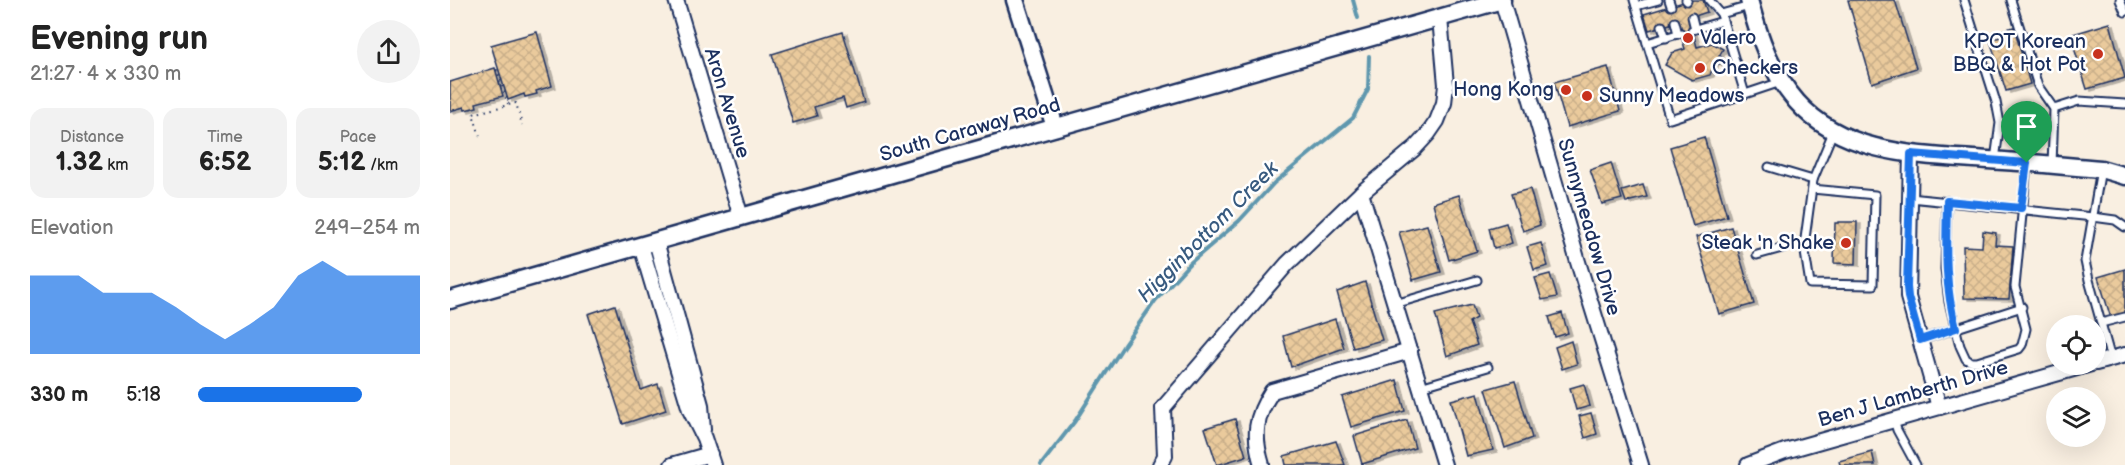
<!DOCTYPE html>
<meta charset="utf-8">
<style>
:root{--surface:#fff;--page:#f2f2f2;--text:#222;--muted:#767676;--accent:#1a73e8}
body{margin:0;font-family:"Balsamiq Sans",sans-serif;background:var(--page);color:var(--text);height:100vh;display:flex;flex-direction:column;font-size:22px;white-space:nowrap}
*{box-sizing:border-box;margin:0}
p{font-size:20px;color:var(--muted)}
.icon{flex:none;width:33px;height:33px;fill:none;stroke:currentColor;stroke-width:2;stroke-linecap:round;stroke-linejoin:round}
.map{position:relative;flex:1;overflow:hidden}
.details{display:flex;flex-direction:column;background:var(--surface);width:450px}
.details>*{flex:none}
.tools{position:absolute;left:1596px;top:315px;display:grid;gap:12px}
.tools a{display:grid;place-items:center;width:60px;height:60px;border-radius:50%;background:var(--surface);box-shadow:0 6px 24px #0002;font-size:30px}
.pin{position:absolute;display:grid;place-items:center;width:51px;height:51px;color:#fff;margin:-62px -26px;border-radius:50% 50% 50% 0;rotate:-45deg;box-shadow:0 0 6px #0007}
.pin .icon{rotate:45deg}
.round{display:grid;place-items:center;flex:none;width:63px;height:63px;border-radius:32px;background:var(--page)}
.headline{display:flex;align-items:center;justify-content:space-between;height:102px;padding:0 30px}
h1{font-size:33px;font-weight:800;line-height:45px}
.metrics{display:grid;grid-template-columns:repeat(3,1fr);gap:9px;height:102px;padding:6px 30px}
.metrics div{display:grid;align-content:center;border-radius:15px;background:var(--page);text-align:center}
.metrics b{font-size:26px;font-weight:800}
.metrics small{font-size:16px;font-weight:400}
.metrics p{font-size:16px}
.chart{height:168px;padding:12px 30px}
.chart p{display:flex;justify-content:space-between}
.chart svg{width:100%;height:108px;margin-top:6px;fill:var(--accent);opacity:.7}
ul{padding:0 30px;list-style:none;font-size:20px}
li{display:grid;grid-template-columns:96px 72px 1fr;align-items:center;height:45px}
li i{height:15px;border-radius:8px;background:var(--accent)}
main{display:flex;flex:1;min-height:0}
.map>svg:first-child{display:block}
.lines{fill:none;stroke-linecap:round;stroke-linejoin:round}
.stream{stroke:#5e97ae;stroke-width:4}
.building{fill:url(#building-cross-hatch);stroke:#1b2f5e;stroke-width:1.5;filter:url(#shadow)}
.service-casing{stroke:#1b2f5e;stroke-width:11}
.minor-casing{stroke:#1b2f5e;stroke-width:18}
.tertiary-casing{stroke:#1b2f5e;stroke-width:21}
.path{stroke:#1b2f5e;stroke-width:2;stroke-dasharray:1.5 4.5;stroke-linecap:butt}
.service{stroke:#fff;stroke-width:7}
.minor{stroke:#fff;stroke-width:14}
.tertiary{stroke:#fff;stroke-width:16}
.route-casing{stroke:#fff;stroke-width:12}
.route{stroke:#1a73e8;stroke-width:8}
.poi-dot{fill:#c8321e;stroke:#fff;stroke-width:2}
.labels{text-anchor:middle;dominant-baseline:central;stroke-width:5;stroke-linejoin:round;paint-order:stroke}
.poi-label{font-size:20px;fill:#1b2f5e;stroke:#fff;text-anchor:start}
.street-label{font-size:20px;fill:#1b2f5e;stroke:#fff}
.water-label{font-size:21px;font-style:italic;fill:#375a7f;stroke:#fff}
</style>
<main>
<section class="details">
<div class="headline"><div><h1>Evening run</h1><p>21:27 · 4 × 330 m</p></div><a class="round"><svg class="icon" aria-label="share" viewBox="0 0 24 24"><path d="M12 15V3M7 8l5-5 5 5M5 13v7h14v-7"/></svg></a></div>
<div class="metrics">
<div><p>Distance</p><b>1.32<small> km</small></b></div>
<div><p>Time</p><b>6:52</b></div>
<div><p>Pace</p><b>5:12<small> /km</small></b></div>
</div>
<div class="chart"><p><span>Elevation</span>249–254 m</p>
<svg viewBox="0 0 160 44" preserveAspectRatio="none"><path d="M0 44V12L10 12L20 12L30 19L40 19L50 19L60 25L70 32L80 38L90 32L100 25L110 12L120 6L130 12L140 12L150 12L160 12V44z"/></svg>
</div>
<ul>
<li><b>330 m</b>5:18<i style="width:74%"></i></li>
</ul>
</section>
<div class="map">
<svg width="1675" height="465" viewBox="0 0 1675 465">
<defs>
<pattern id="building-cross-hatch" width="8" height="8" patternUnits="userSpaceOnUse" patternTransform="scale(1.5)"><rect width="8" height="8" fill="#eaca9c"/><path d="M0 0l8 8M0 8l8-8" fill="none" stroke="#c8ae89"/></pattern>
<filter id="shadow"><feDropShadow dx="4" dy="2" stdDeviation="0" flood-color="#0004"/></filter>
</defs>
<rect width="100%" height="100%" fill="#f9efe1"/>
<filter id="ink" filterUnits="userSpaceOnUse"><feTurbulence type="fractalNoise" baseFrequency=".0167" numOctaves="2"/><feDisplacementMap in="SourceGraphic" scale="12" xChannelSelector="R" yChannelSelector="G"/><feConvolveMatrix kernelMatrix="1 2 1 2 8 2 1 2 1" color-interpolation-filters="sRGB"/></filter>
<g filter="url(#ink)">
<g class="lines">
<g class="stream">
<path d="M903 0 908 18"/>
<path d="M591 465 625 421 674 345 705 301 739 264 789 221 824 183 903 118 918 89 919 56"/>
</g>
</g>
<g class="building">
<path d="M1240 0H1253L1257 12 1239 18 1247 47 1262 43 1273 49 1269 56 1271 57 1269 64 1265 62 1260 75 1242 80 1215 65 1222 53 1235 49 1227 22 1199 30 1194 14Z"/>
<path d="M1398 0H1445L1466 68 1422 83Z"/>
<path d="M1660 23 1675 78 1637 89 1620 35Z"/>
<path d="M1564 27 1580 84 1556 91 1540 40 1554 36 1552 30Z"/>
<path d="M87 32 102 86 86 91 87 94 75 97 74 94 58 100 41 45Z"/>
<path d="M393 32 414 102 396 108 393 98 364 107 367 116 343 123 322 54Z"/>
<path d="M1158 67 1170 111 1117 127 1104 82Z"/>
<path d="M45 68 53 96 26 103 27 107 15 110 14 107 0 111V82Z"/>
<path d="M1254 137 1277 216 1243 226 1220 147Z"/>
<path d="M1161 163 1172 199 1152 204 1140 170Z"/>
<path d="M1193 185 1197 197 1176 202 1172 191Z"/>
<path d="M1080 189 1090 225 1073 231 1061 194Z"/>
<path d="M1009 195 1027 251 999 260 983 203Z"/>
<path d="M1388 222H1407L1406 264 1384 263 1385 223H1388Z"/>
<path d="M1056 223 1062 243 1044 248 1039 228Z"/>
<path d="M977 225 991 272 963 280 949 232Z"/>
<path d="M1281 227 1304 304 1269 314 1246 237Z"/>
<path d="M1533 231 1546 233 1545 245 1563 246 1559 299 1514 298 1513 246 1532 247Z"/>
<path d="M1091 243 1098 266 1084 270 1077 247Z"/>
<path d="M1675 269V314L1661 318 1648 277Z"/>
<path d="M1100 274 1107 297 1092 300 1085 278Z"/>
<path d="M915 282 932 340 903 348 887 292Z"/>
<path d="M165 305 191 390 208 384 216 410 173 424 138 314Z"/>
<path d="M1022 305 1026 318 1019 322 1027 345 997 356 985 314Z"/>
<path d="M1112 313 1118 333 1105 337 1099 317Z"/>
<path d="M885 319 894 348 841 367 833 336Z"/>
<path d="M1121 341 1127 364 1112 369 1105 347Z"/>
<path d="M947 380 955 411 901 427 892 397Z"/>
<path d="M1065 381 1082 438 1055 448 1036 389Z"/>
<path d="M1134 384 1140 406 1126 410 1120 388Z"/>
<path d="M1028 393 1043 450 1016 456 1001 400Z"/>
<path d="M1141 413 1147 434 1135 438 1129 416Z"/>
<path d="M785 419 796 456 767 465 755 428Z"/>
<path d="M957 420 965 448 912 464 904 436Z"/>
<path d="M886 441 895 465H836L834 456Z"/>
<path d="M1422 452 1425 465H1390L1389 461Z"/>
</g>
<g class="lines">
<g class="service-casing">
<g id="service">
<path d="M1184 0 1220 119 1331 82"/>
<path d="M1219 0 1221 6"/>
<path d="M1236 0 1237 1"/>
<path d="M1259 0 1271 14 1295 94"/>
<path d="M1514 0 1546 102 1550 123 1545 160"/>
<path d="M1561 0 1588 86 1604 109 1602 165"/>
<path d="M1670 0 1675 12"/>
<path d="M1186 6 1208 0"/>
<path d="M1271 14 1300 6"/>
<path d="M1242 17 1245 29"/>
<path d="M1225 22 1228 34"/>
<path d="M1212 26 1216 38"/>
<path d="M1242 30 1273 21"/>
<path d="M1197 43 1231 33"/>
<path d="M1604 109 1629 101 1675 104"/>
<path d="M1319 167 1363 180"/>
<path d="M1651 169 1635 261 1639 280 1661 359"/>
<path d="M1362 189 1425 195 1423 285 1360 284 1354 246 1363 180 1383 132"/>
<path d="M1460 198 1643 217 1665 220 1675 227"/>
<path d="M1497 201 1495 269 1499 302 1510 346 1516 359 1521 362H1527L1569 349 1572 345 1576 329 1565 287 1577 163"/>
<path d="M1307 255 1339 246H1354"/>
<path d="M945 304 1027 280"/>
<path d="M1651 323 1675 317"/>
<path d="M1470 340 1572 307"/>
<path d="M970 387 1038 367"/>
<path d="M1444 420 1447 430 1466 465"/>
</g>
</g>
<g class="minor-casing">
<g id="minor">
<path d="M226 0 291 217"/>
<path d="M1052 0 1128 262 1191 465"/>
<path d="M1461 154 1458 297 1489 407"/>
<path d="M911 193 994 465"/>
<path d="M206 241 251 405 253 430"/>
<path d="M191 246 240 410 254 438 263 465"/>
<path d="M1646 363 1675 355"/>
<path d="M222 465 260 454"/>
<path d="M710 465 715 456 713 408 837 264 911 193 965 148 978 134 987 121 994 103 996 85 990 18"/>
<path d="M812 465C803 435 805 417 822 391L960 351"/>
<path d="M1298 465 1335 451 1641 364"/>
</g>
</g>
<g class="tertiary-casing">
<g id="tertiary">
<path d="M565 0 605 127"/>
<path d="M1299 0C1309 37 1321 73 1347 102 1395 156 1471 155 1538 160 1576 162 1614 166 1651 169L1675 176"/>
<path d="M0 300 1052 0"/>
</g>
</g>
<g class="path">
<path d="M46 71 47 70 58 104"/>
<path d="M21 108 23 114"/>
<path d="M30 136 23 114 66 103 72 125"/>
</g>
<use href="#service" class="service"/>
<use href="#minor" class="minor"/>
<use href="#tertiary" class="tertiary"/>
</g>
</g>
<g class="lines" filter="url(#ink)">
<g class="route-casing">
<path id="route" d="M1461 154 1577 163 1571 208 1497 201C1496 246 1494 284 1506 328L1470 340 1458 297 1457 287Z"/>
</g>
<use href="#route" class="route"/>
</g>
<g class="poi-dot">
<circle cx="1238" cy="38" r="6"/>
<circle cx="1648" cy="54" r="6"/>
<circle cx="1250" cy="68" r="6"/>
<circle cx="1116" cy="90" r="6"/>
<circle cx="1137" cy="96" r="6"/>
<circle cx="1396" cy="243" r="6"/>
</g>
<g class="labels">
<g class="poi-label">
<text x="1250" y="38">Valero</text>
<text x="1636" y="42" text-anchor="end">KPOT Korean<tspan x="1636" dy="23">BBQ &amp; Hot Pot</tspan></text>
<text x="1262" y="68">Checkers</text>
<text x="1104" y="90" text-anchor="end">Hong Kong</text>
<text x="1149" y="96">Sunny Meadows</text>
<text x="1384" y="243" text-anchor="end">Steak 'n Shake</text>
</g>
<g class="street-label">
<text transform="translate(277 103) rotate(73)">Aron Avenue</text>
<text transform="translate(520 130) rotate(-16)">South Caraway Road</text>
<text transform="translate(1139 227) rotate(74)">Sunnymeadow Drive</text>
<text transform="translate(1463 394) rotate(-16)">Ben J Lamberth Drive</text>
</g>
<g class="water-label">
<text transform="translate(758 232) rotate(-45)">Higginbottom Creek</text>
</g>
</g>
</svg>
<div class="tools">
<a><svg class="icon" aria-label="locate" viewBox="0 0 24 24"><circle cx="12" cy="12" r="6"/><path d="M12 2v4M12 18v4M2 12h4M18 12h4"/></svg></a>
<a><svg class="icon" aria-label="layers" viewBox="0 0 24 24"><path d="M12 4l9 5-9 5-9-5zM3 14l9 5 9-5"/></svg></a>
</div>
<div class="pin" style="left:1577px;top:163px;background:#1e9e55"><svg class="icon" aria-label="arrive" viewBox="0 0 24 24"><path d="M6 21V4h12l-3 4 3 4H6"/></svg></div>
</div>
</main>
